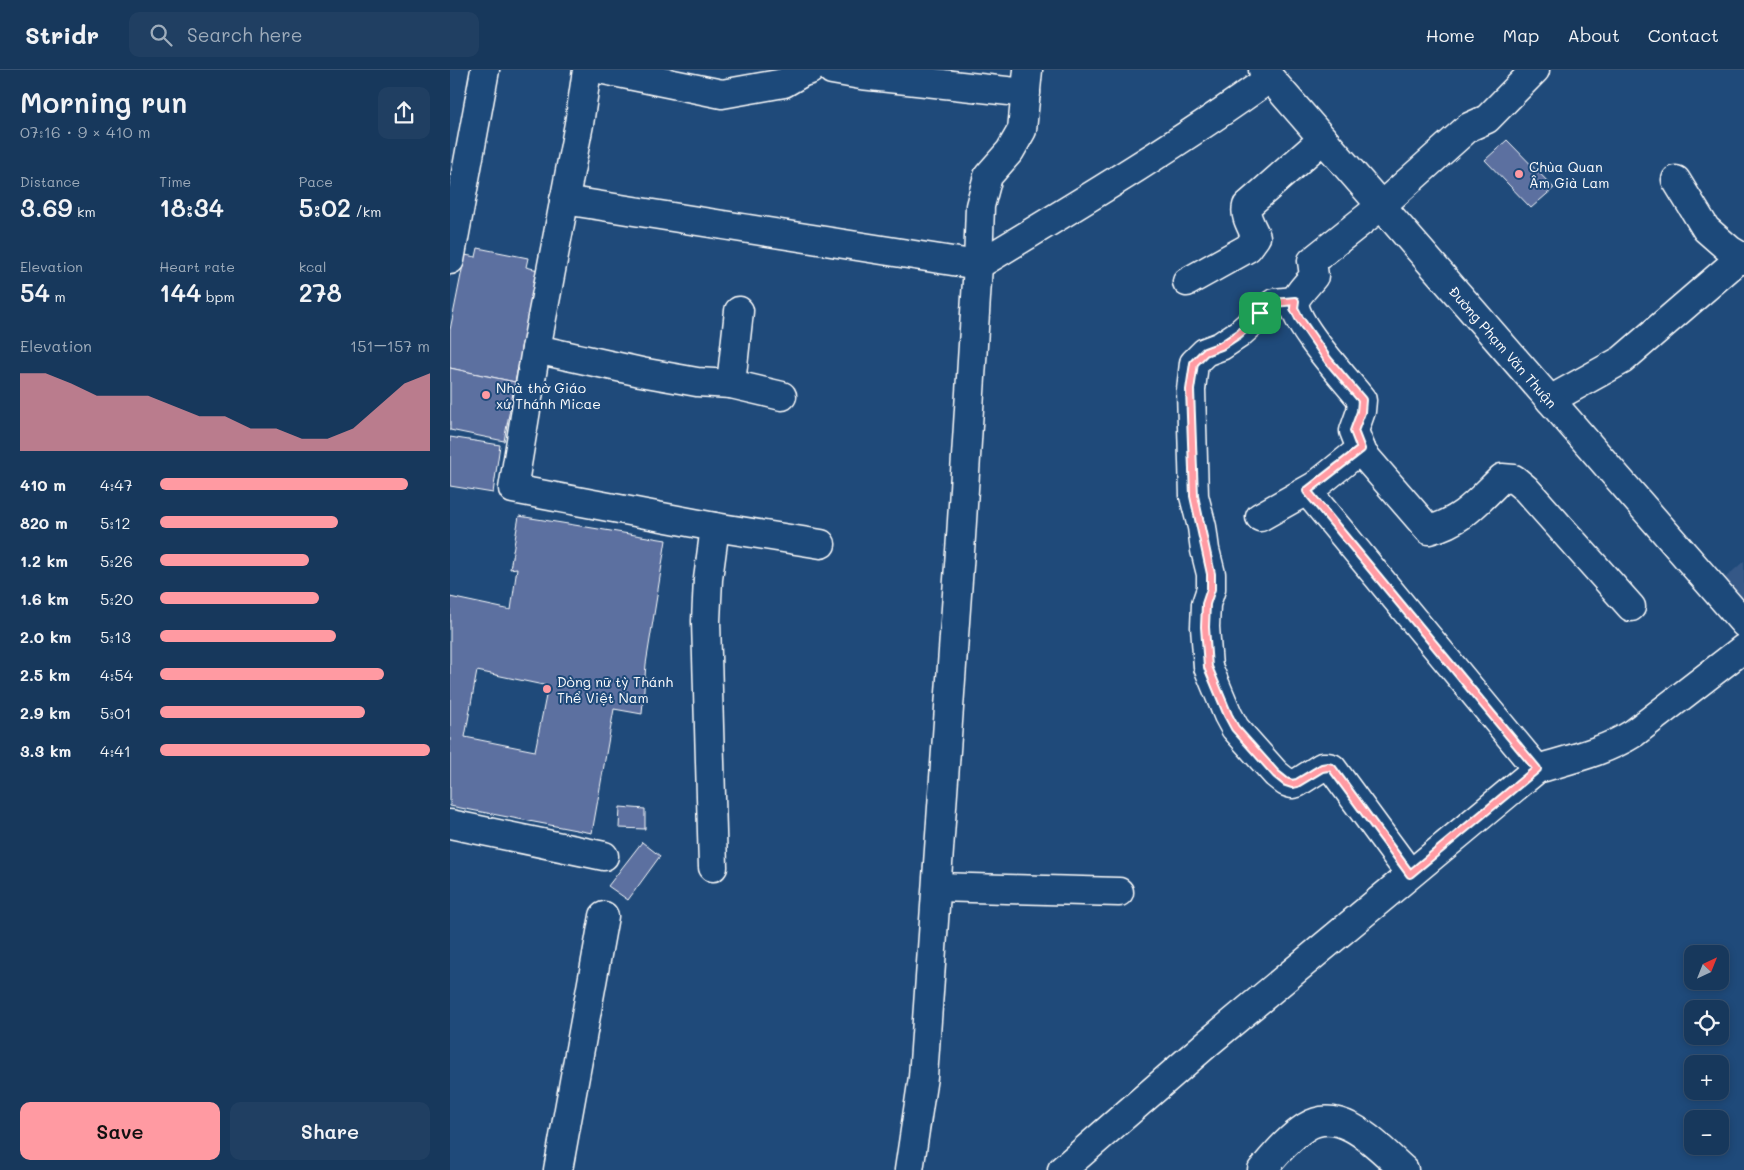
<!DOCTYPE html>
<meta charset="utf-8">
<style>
:root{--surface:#17385c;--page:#203f62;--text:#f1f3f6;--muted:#9eacbb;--line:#365272;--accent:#ff9aa2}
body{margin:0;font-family:Mali,sans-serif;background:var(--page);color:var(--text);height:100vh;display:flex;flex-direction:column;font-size:19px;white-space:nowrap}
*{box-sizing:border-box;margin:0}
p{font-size:16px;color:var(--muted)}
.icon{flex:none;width:28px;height:28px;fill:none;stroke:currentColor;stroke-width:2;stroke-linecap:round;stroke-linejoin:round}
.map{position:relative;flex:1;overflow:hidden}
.details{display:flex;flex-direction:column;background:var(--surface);width:450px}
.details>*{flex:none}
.needle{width:32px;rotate:43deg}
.fabs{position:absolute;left:1234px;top:875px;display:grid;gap:10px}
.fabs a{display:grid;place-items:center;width:45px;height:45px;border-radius:10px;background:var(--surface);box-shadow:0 2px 8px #0003,0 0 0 1px var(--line);font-size:25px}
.pin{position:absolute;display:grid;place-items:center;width:42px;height:42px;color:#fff;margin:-21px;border-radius:10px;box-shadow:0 2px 8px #0006}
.round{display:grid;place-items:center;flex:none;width:52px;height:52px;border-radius:10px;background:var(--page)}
.summary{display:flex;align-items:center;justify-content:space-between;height:85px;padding:0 20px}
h1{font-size:28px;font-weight:600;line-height:38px}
.stats{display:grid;grid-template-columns:repeat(3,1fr);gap:8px;height:85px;padding:5px 20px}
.stats div{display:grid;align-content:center}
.stats b{font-size:25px;font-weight:600}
.stats small{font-size:14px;font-weight:400}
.stats p{font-size:14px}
.chart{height:140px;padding:10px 20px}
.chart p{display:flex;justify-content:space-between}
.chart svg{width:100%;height:90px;margin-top:5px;fill:var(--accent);opacity:.7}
.cta{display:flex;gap:10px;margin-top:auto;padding:10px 20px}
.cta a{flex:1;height:58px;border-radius:10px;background:var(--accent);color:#111;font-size:20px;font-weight:600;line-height:58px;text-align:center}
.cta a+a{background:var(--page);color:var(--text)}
ul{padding:0 20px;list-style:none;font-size:16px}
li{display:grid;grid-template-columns:80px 60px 1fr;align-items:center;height:38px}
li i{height:12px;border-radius:6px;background:var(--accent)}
header{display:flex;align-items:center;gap:30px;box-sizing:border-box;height:70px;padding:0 25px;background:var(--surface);border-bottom:1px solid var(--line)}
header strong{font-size:24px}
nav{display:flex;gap:28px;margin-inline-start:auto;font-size:18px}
.search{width:350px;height:45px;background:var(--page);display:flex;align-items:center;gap:12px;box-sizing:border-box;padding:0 18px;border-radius:10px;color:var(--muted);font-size:19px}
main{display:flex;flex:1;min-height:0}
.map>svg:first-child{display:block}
.built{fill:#355887}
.building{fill:#5c70a0;stroke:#fff;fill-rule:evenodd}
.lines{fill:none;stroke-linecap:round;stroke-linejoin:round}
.minor-casing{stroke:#fff;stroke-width:31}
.major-casing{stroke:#fff;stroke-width:31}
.minor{stroke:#1f4a7a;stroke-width:28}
.major{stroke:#1f4a7a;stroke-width:28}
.route-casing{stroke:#fff;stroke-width:10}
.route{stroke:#ff9aa2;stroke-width:6}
.poi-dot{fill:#ff9aa2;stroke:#1f4a7a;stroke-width:2}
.labels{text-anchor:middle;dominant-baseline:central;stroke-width:4;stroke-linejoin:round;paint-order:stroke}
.poi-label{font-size:14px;fill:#fff;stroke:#1f4a7a;text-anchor:start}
.street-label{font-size:14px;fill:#fff;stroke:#1f4a7a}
</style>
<header>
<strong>Stridr</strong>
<div class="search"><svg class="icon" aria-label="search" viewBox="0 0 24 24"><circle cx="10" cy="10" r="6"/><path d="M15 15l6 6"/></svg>Search here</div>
<nav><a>Home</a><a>Map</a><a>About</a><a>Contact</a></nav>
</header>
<main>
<section class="details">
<div class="summary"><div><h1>Morning run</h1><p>07:16 · 9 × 410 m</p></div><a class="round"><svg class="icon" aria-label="share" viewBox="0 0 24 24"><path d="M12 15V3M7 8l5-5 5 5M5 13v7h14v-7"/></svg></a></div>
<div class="stats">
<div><p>Distance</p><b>3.69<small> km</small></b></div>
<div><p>Time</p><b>18:34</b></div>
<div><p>Pace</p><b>5:02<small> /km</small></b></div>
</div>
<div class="stats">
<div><p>Elevation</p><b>54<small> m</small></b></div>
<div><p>Heart rate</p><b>144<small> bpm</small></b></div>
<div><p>kcal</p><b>278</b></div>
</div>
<div class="chart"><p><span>Elevation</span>151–157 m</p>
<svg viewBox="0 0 160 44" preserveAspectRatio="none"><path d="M0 44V6L10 6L20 11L30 17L40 17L50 17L60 22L70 27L80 27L90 33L100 33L110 38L120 38L130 33L140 22L150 11L160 6V44z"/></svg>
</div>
<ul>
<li><b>410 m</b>4:47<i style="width:92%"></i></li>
<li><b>820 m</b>5:12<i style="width:66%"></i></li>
<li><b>1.2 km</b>5:26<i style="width:55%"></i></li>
<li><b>1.6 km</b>5:20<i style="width:59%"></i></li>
<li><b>2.0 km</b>5:13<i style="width:65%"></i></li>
<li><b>2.5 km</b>4:54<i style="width:83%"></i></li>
<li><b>2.9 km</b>5:01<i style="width:76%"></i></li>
<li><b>3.3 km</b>4:41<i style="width:100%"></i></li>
</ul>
<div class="cta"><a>Save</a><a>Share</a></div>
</section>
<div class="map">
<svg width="1294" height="1100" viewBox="0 0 1294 1100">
<rect width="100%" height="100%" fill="#1f4a7a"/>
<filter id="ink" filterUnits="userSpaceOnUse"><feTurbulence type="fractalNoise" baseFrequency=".02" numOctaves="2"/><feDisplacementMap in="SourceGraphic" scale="10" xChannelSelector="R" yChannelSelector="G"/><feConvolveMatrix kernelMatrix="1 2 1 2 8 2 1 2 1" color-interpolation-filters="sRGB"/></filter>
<g filter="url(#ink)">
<path class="built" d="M1294 491V532L1274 509Z"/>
<g class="building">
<path d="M1057 70 1104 118 1081 138 1035 90Z"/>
<path d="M28 178 78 188 76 197 88 200 65 312 0 298V260L15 185 26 187Z"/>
<path d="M0 298 65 312 54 371 0 360Z"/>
<path d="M0 367 50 375 43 423 0 416Z"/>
<path d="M69 446 216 470 196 594 192 644 164 639 142 763 0 736V527L61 540 67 498 60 499ZM27 601 98 616 85 681 15 667Z"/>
<path d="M170 737 195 739V759L169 758Z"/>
<path d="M192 772 210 786 178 830 158 816Z"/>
</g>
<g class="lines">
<g class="minor-casing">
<g id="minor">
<path d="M137 0 129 54 86 279 63 419 265 457 371 474"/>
<path d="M154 0 272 24 334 13 353 2 360 0"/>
<path d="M382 0 411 5 576 23"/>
<path d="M1085 0 1037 49 1019 57 931 136 862 191 864 206C858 214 848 223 845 231 839 249 900 314 912 330L911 341 904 361 913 384 979 460C1013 451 1028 431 1052 408L1064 409 1076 419 1181 537"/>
<path d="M1226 110 1256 159 1280 180 1290 186 1294 190"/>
<path d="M114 130 528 195C627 135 726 76 820 8"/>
<path d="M0 190 35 0"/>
<path d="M737 212 798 178 806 167C802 157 794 146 797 136L873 69"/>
<path d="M845 231 824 233 789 264 771 276 755 282 744 293 741 320 744 426 752 457 755 480 761 504V519L756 534 755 557 758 597 778 645 785 658 826 704 836 712 842 714 847 713 872 697H878L882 698 960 804"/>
<path d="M86 279 191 302 247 312 281 314 332 326"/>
<path d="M281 314 289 241"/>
<path d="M1100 330 1172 290 1282 195 1290 186"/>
<path d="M857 421 1087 699"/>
<path d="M810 447 865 416 911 379"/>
<path d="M0 754 154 786"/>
<path d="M263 797 256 551 258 509 265 457"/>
<path d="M487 817 669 822"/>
<path d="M108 1100 154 846"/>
<path d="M459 1100 473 1007 511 467 528 195 530 136 538 106 560 81 572 60 578 0"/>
<path d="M612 1100 759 972 1087 699C1121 689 1154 682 1184 663L1294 578"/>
<path d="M812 1100C825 1085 839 1068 856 1057 892 1034 930 1079 954 1100"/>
</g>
</g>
<g class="major-casing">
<path id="major" d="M813 0 1294 553"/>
</g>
<use href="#minor" class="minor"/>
<use href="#major" class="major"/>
</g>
</g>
<g class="lines" filter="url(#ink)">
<g class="route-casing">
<path id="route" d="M845 231 844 238 849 248 878 290 912 330 911 342 904 361 911 379 857 421 1087 699 960 804 882 698 878 697 872 698 847 713 842 714 836 712 826 704 785 658 778 645 758 597 755 557 756 534 761 519V504L744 426 740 320 744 293 755 282 771 276 789 264 824 233Z"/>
</g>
<use href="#route" class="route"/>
</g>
<g class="poi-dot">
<circle cx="1069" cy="104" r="5"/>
<circle cx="36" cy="325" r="5"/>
<circle cx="97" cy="619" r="5"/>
</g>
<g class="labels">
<g class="poi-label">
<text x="1079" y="96">Chùa Quan<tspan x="1079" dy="16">Âm Già Lam</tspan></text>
<text x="46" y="317">Nhà thờ Giáo<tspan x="46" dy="16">xứ Thánh Micae</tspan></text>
<text x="107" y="611">Dòng nữ tỳ Thánh<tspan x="107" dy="16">Thể Việt Nam</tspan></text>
</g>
<g class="street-label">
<text transform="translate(1053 277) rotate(49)">Đường Phạm Văn Thuận</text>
</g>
</g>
</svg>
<div class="fabs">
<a><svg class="needle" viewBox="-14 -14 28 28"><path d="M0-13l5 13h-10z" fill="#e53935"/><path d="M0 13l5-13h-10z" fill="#9eacbb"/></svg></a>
<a><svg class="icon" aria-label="locate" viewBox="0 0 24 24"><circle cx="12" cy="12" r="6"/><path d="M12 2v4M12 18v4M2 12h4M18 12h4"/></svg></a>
<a>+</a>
<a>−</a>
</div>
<div class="pin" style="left:810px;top:243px;background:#1e9e55"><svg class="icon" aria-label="arrive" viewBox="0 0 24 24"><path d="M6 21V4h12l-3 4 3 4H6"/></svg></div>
</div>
</main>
